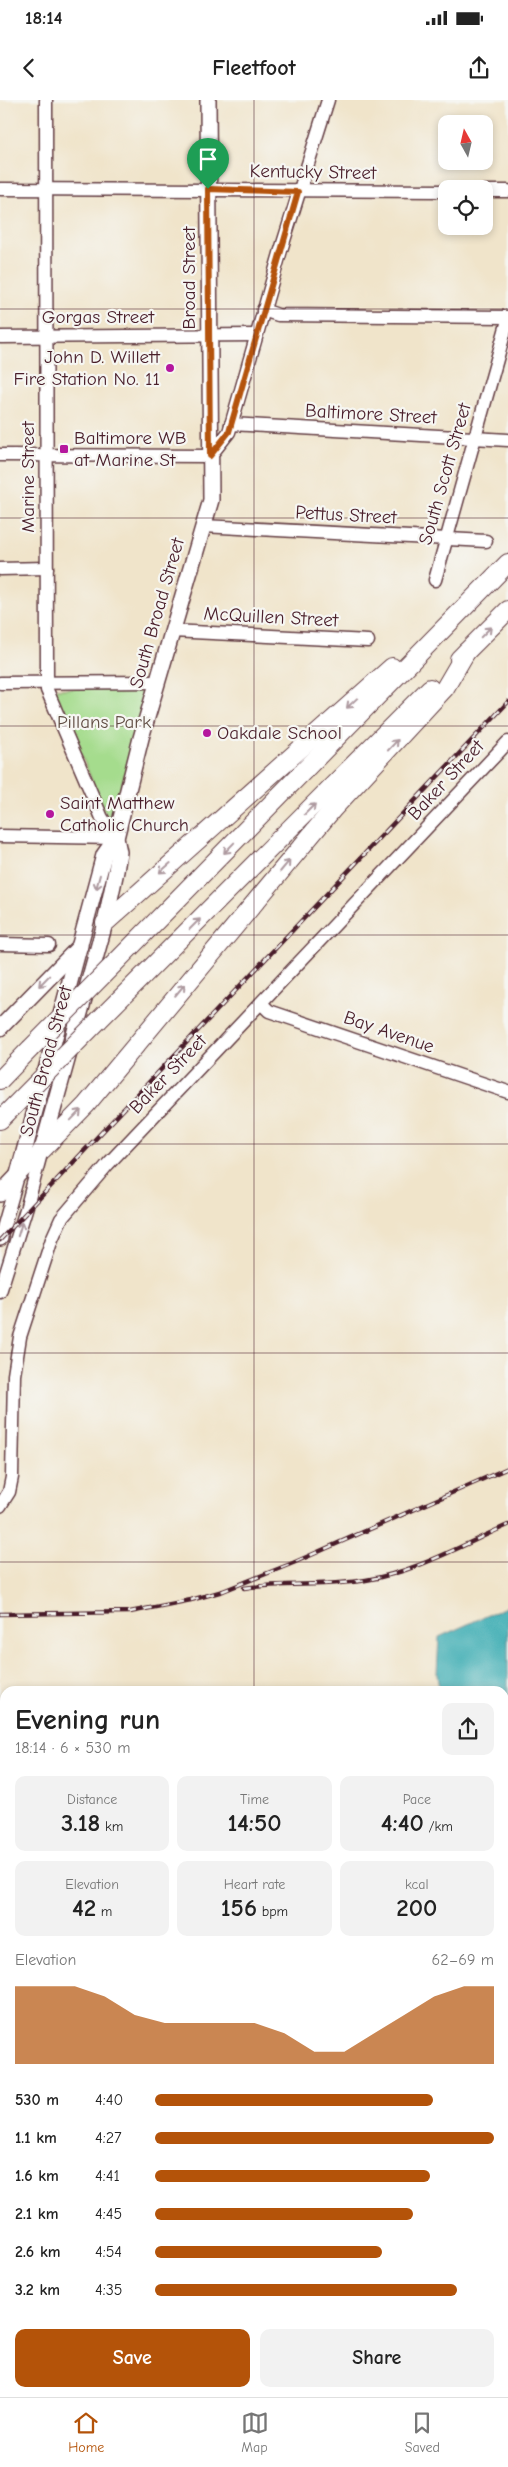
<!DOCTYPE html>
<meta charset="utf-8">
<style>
:root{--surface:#fff;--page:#f2f2f2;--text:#222;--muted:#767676;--line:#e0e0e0;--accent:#b45309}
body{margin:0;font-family:"Comic Neue",sans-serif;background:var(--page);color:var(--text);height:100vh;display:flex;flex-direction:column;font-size:19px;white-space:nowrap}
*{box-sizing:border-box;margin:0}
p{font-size:16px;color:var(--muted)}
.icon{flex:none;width:28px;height:28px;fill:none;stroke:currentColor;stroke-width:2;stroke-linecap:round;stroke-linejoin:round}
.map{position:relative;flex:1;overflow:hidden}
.details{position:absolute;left:0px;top:1586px;width:509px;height:711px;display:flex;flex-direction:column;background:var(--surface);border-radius:15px 15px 0 0;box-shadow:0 2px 8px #0003}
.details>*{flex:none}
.needle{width:32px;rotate:352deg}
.controls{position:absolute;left:438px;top:15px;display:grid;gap:10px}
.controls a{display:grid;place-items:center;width:55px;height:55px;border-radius:10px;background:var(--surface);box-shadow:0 2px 8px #0003;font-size:25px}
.pin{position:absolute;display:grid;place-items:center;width:42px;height:42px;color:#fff;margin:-51px -21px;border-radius:50% 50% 50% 0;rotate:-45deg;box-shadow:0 0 5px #0007}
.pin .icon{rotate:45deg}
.round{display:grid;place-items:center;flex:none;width:52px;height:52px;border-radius:10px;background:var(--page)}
.summary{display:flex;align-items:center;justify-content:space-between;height:85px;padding:0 15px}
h1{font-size:28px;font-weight:700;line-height:38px}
.stats{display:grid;grid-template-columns:repeat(3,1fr);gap:8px;height:85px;padding:5px 15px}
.stats div{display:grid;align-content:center;border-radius:10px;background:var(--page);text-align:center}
.stats b{font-size:25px;font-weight:700}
.stats small{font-size:14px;font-weight:400}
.stats p{font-size:14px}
.chart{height:140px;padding:10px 15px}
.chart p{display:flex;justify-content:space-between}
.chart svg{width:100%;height:90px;margin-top:5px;fill:var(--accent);opacity:.7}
.cta{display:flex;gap:10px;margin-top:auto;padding:10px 15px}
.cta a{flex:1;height:58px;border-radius:10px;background:var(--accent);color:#fff;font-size:20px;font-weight:700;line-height:58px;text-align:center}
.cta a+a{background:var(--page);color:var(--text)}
ul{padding:0 15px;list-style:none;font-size:16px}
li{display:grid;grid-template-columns:80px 60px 1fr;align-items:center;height:38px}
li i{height:12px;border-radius:6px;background:var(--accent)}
.status{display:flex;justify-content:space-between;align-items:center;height:35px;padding:0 25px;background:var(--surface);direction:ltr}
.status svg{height:14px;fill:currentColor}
header{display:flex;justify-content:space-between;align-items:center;height:65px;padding:0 15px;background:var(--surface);font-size:22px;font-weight:700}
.tab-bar{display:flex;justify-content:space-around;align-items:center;height:70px;border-top:1px solid var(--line);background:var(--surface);font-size:14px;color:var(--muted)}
.tab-bar a{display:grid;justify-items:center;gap:2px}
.tab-bar .on{color:var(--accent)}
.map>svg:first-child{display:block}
.green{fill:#a5dc8d;stroke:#787e5c}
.water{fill:#3aacb2;stroke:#42666e}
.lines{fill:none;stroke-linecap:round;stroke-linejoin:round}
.minor-casing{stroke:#633d43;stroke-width:15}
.major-casing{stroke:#633d43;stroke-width:18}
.highway-casing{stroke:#633d43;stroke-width:20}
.minor{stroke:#fff;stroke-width:12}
.major{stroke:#fff;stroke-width:15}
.highway{stroke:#fff;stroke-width:18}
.rail-casing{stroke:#4a1f2b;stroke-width:4.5}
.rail{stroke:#f6f6f2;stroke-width:2.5;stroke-dasharray:8;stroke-linecap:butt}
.highway-bridge-casing{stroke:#633d43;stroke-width:20;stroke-linecap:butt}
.highway-bridge{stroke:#fff;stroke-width:18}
.oneway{stroke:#ae9aa0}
.route-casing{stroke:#fff;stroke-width:10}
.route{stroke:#b45309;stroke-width:6}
.grid{fill:none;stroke:#4a1f2b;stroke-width:1;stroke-opacity:0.55}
.poi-dot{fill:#b5179e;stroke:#f6f6f2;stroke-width:2}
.labels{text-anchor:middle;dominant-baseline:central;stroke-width:4.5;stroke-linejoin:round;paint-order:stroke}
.street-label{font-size:19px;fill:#4a1f2b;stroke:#f6f6f2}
.poi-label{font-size:19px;fill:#4a1f2b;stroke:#f6f6f2;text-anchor:start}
.park-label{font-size:19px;fill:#614e44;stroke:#f6f6f2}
</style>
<div class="status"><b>18:14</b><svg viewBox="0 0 49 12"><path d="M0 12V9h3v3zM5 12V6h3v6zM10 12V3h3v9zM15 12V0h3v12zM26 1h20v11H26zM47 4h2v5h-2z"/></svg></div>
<header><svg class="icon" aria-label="back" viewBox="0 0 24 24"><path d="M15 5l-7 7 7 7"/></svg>Fleetfoot<svg class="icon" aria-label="share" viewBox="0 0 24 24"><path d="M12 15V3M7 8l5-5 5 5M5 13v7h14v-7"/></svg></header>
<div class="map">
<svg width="508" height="2297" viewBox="0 0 508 2297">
<rect width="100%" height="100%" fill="#f6f6f2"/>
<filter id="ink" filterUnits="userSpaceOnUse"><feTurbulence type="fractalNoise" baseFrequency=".02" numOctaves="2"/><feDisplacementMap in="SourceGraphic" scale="10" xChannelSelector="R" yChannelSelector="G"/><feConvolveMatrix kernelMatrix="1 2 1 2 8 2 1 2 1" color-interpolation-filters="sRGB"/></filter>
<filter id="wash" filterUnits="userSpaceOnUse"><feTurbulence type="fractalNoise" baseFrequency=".0096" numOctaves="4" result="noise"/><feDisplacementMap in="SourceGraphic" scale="20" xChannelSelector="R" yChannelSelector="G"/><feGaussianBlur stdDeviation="1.12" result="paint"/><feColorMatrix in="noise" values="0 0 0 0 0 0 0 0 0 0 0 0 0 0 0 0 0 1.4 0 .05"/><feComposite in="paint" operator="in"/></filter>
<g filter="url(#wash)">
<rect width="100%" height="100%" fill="#f0e4ca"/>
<path class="green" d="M147 587 149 588 113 715 109 717 106 715 54 589Z"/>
<path class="water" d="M508 1506V2297H130L135 2292H504V1591H439L437 1573 439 1537Z"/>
</g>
<g filter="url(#ink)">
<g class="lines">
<g class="minor-casing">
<g id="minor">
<path d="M46 0 47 590 102 718 116 738"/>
<path d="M0 89 446 91"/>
<path d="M484 91H508"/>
<path d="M263 210 278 215 508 217"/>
<path d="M0 237 256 235"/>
<path d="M231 324 508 340"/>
<path d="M0 355 210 356 229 332 281 150 328 0"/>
<path d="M203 426 486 441"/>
<path d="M0 469 47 468"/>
<path d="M435 480 508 220"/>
<path d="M172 531 368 541"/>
<path d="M0 583 157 582"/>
<path d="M0 736 116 738"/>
<path d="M0 844 49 845"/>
<path d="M261 903 269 911 508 992"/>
<path d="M0 1139 18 1076"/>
<path d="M0 1192 27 1106 42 1050"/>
<path d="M0 1406 9 1392 12 1377 14 1275 20 1237 52 1139 61 1119 108 1064 508 642"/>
</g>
</g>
<g class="major-casing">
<g id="major">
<path d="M0 928 80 846"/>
<path d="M18 1074 104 755 116 738"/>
<path d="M0 1094 42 1050 105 823 116 771 119 752 116 738 141 638 211 400 208 0"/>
<path d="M0 1137V1138"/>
</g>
</g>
<g class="highway-casing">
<g id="highway">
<path d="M459 559 508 510"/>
<path d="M105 823 392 567"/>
<path d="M114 864 508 463"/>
<path d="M99 920 430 588"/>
<path d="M0 980 30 949"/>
<path d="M0 1020 15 1005"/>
<path d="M42 1050 86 1005 332 710 445 588 466 552"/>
</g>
</g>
<use href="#minor" class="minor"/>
<use href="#major" class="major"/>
<use href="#highway" class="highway"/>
<g class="rail-casing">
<g id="rail">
<path d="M0 1140 508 602"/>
<path d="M244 1488C285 1482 326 1487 366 1480 416 1472 462 1445 508 1425"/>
<path d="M0 1514 130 1512 191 1500 223 1491 293 1463 508 1368"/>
</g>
</g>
<use href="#rail" class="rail"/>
<g class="highway-bridge-casing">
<g id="highway-bridge">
<path d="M30 949 114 864"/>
<path d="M15 1005 99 920"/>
</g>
</g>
<use href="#highway-bridge" class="highway-bridge"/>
</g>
<defs><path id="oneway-shaft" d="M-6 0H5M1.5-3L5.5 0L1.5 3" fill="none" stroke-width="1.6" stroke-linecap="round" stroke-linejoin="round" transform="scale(1.25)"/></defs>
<g class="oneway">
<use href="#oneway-shaft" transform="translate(486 532) rotate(-45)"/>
<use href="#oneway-shaft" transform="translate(352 603) rotate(137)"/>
<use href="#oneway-shaft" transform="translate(393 645) rotate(-47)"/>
<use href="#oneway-shaft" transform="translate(310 709) rotate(-45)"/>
<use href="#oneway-shaft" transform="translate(229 748) rotate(134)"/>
<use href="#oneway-shaft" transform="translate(285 766) rotate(-50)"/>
<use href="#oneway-shaft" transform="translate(165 768) rotate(139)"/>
<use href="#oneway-shaft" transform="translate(98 782) rotate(105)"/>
<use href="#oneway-shaft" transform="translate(195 824) rotate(-45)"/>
<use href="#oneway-shaft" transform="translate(44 881) rotate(134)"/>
<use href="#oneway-shaft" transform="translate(180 890) rotate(-50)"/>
<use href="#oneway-shaft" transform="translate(76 1015) rotate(-46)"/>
<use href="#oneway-shaft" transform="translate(20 1129) rotate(-73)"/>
</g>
</g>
<g class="lines" filter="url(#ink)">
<g class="route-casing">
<path id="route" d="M208 89 298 92 229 332 210 356Z"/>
</g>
<use href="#route" class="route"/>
</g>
<path class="grid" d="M254 0V1591M0 209H508M0 418H508M0 626H508M0 835H508M0 1044H508M0 1253H508M0 1462H508M0 1671H5M504 1671H508M0 1879H5M504 1879H508M0 2088H5M504 2088H508M254 2292V2297"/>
<g class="poi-dot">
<circle cx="170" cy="268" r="5"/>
<rect x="59" y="344" width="10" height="10" rx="2.5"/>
<circle cx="207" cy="633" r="5"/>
<circle cx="50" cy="714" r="5"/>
</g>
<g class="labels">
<g class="street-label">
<text transform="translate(313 72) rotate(1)">Kentucky Street</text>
<text transform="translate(189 178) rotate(-90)">Broad Street</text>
<text x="98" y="217">Gorgas Street</text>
<text transform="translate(371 314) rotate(3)">Baltimore Street</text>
<text transform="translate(445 374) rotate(-74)">South Scott Street</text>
<text transform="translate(28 377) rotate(-90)">Marine Street</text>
<text transform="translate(346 415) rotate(3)">Pettus Street</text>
<text transform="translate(157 513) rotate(-74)">South Broad Street</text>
<text transform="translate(271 517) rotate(3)">McQuillen Street</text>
<text transform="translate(446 680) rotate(-47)">Baker Street</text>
<text transform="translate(389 932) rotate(19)">Bay Avenue</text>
<text transform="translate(46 961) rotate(-75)">South Broad Street</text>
<text transform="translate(168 974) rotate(-46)">Baker Street</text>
</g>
<g class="poi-label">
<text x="160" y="257" text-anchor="end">John D. Willett<tspan x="160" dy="22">Fire Station No. 11</tspan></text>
<text x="74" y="338">Baltimore WB<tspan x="74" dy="22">at Marine St</tspan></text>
<text x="217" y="633">Oakdale School</text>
<text x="60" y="703">Saint Matthew<tspan x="60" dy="22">Catholic Church</tspan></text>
</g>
<g class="park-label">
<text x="104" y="622">Pillans Park</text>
</g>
</g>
</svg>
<div class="controls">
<a><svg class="needle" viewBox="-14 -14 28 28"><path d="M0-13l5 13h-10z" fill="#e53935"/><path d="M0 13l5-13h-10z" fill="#767676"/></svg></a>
<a><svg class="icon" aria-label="locate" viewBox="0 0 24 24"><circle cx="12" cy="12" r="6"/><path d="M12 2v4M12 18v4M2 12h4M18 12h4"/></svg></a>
</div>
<div class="pin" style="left:208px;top:89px;background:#1e9e55"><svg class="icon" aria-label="arrive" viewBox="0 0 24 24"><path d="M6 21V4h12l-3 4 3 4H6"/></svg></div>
<section class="details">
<div class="summary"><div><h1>Evening run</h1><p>18:14 · 6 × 530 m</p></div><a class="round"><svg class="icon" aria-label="share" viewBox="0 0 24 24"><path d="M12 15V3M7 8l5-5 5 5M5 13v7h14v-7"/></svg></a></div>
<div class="stats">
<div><p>Distance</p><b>3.18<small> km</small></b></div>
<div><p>Time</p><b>14:50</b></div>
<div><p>Pace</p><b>4:40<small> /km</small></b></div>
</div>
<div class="stats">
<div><p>Elevation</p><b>42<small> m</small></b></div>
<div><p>Heart rate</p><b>156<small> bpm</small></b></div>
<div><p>kcal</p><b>200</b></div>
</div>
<div class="chart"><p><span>Elevation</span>62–69 m</p>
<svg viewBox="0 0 160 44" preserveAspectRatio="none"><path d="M0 44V6L10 6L20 6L30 11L40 20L50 24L60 24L70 24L80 24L90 29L100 38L110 38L120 29L130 20L140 11L150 6L160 6V44z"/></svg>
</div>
<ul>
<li><b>530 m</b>4:40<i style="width:82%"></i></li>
<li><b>1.1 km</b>4:27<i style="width:100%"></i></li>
<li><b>1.6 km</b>4:41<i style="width:81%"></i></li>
<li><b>2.1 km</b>4:45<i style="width:76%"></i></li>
<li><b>2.6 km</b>4:54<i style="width:67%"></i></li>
<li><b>3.2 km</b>4:35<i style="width:89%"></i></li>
</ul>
<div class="cta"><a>Save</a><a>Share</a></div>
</section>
</div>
<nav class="tab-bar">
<a class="on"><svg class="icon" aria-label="home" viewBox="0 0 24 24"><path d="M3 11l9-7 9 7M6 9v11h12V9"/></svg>Home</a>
<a><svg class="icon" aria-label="map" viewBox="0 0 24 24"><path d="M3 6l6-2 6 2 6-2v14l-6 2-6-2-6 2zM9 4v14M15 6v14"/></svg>Map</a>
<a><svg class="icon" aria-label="saved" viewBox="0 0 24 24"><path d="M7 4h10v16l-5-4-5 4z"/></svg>Saved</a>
</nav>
